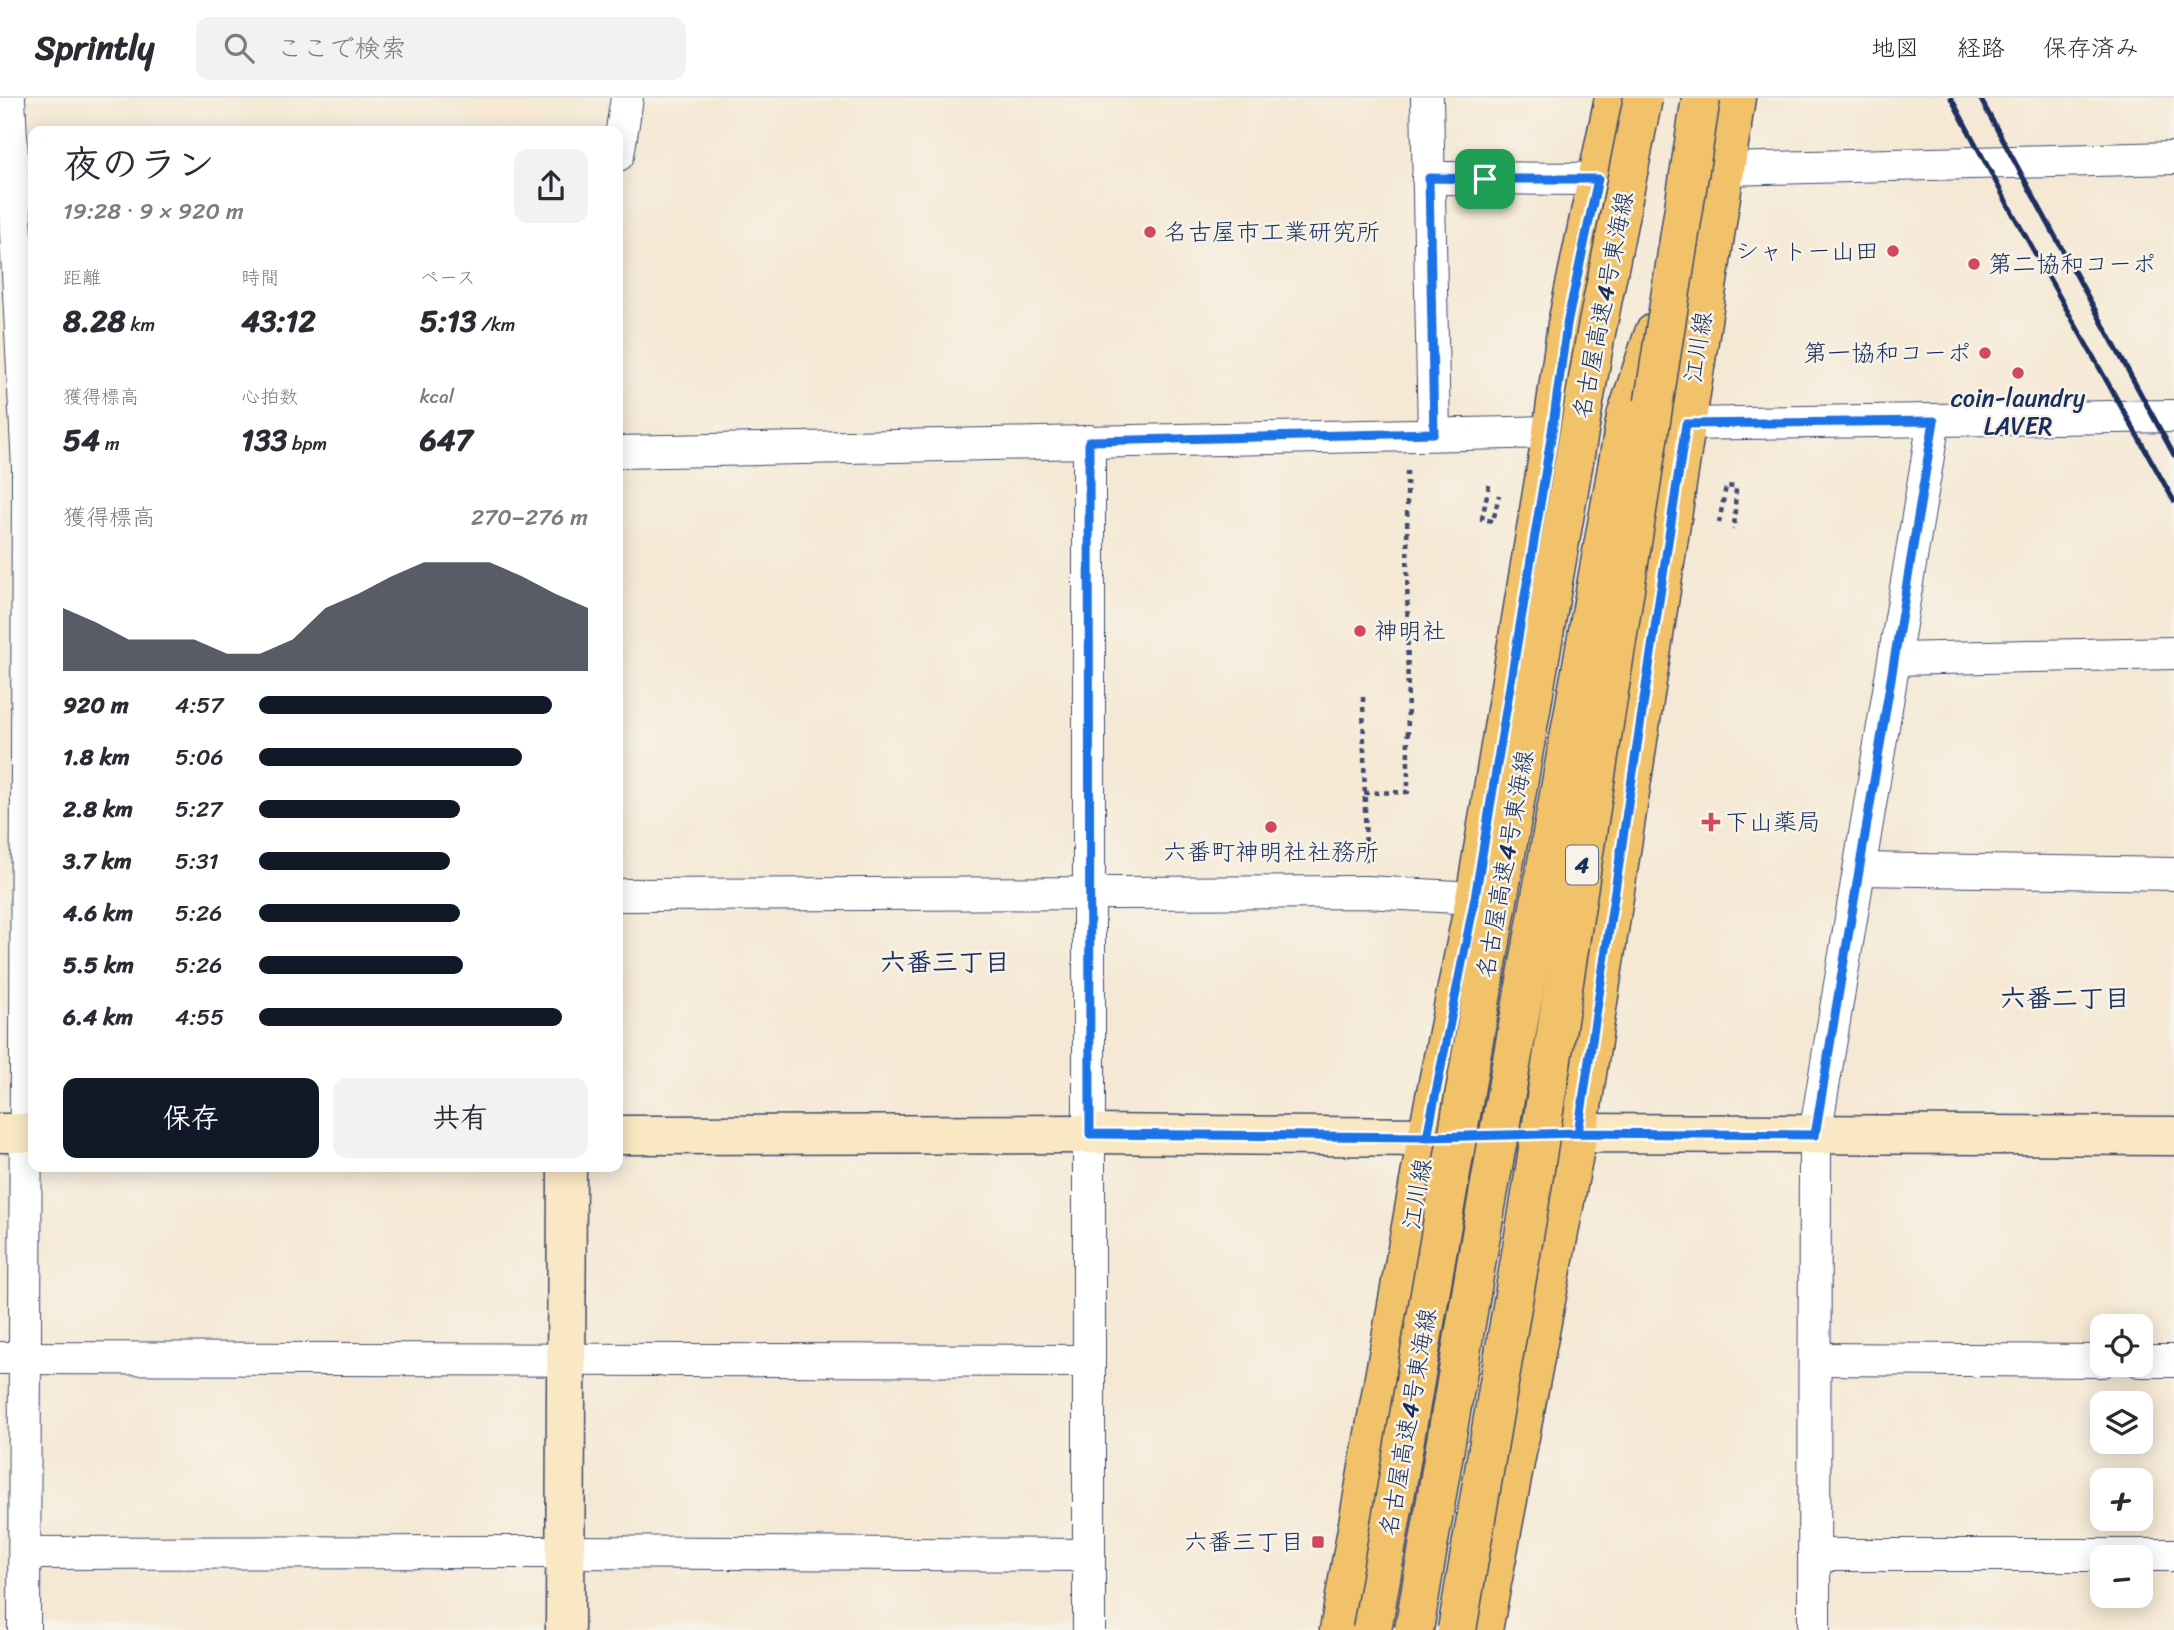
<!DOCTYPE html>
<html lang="ja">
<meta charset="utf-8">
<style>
:root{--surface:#fff;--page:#f2f2f3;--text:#2b2b33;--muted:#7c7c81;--line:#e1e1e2;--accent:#111827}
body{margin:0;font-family:Sriracha,"Klee One",sans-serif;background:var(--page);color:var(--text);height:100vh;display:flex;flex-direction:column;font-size:26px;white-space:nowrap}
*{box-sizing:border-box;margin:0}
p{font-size:23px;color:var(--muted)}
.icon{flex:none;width:38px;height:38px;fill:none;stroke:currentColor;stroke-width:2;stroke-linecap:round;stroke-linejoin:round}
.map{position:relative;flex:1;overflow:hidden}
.details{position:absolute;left:28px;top:28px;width:595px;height:1046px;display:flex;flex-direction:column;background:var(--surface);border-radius:14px;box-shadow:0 4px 18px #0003}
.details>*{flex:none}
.buttons{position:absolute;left:2090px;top:1216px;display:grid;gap:14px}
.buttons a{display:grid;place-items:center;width:63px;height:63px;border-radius:14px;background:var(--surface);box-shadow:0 4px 18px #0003;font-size:35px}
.pin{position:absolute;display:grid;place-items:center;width:60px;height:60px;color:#fff;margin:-30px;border-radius:14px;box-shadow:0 4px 10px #0006}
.round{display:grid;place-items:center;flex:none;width:74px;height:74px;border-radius:14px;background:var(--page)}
.summary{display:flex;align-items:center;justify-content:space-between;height:119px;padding:0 35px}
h1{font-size:38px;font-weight:700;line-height:52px}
.figures{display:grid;grid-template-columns:repeat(3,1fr);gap:10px;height:119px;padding:7px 35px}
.figures div{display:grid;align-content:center}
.figures b{font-size:30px;font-weight:700}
.figures small{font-size:19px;font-weight:400}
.figures p{font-size:19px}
.chart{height:196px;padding:14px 35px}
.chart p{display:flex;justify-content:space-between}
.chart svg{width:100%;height:126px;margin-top:7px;fill:var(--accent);opacity:.7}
.button{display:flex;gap:14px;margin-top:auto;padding:14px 35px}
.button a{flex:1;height:80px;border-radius:14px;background:var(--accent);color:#fff;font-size:28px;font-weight:700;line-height:80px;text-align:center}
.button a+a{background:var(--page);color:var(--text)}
ul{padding:0 35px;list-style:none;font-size:23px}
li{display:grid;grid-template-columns:112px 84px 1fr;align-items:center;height:52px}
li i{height:18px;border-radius:9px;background:var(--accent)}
header{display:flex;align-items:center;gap:42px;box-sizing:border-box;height:98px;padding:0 35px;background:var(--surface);border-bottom:2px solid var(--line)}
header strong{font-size:33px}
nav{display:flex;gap:38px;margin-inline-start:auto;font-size:24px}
.search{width:490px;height:63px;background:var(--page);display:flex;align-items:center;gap:18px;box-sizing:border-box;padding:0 24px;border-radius:14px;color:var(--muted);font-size:26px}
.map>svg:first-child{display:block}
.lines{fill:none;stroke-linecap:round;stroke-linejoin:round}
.street-casing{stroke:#3c4b70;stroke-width:34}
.secondary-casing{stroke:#3c4b70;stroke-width:41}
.primary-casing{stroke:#3c4b70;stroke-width:41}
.highway-casing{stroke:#3c4b70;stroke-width:41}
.path{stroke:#3c4b70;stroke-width:4.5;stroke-dasharray:5 5;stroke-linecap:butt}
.street{stroke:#fff;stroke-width:32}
.secondary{stroke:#fae7c3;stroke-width:38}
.primary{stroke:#f2c26a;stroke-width:38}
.highway{stroke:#f2c26a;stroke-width:38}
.rail{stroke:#1b2f5e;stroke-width:5}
.highway-bridge-casing{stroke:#3c4b70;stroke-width:41;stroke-linecap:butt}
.highway-bridge{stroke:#f2c26a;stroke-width:38}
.route-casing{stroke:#fff;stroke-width:14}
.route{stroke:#1a73e8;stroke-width:9}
.poi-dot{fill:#d1495b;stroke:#f7f3e8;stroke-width:2.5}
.labels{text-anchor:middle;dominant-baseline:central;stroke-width:5;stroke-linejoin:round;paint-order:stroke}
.shield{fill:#f7f3e8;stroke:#5d6a87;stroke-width:2}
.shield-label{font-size:23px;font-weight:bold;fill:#1b2f5e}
.poi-label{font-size:24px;fill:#1b2f5e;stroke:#f7f3e8;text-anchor:start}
.street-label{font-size:24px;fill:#1b2f5e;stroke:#f7f3e8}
.neighbourhood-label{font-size:26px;font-weight:bold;fill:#1b2f5e;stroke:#f7f3e8}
</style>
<header>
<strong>Sprintly</strong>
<div class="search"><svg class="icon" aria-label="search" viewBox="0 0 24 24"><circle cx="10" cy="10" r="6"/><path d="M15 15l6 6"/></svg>ここで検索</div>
<nav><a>地図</a><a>経路</a><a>保存済み</a></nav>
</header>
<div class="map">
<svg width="2174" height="1532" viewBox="0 0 2174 1532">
<rect width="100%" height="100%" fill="#f7f3e8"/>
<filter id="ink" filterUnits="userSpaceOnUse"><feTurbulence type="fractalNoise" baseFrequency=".0143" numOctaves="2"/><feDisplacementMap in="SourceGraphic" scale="14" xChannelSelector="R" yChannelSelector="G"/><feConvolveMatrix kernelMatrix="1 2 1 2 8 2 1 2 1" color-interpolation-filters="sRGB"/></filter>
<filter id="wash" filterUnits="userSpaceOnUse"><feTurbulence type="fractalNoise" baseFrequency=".00686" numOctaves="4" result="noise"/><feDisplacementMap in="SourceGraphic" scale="28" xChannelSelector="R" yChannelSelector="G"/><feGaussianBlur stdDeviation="1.57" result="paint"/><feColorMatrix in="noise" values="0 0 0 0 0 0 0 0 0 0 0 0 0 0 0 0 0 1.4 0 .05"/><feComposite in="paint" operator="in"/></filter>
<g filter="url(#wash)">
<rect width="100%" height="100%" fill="#f5e8d4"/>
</g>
<g filter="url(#ink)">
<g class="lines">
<g class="street-casing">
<g id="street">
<path d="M9 0 28 370 24 1532"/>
<path d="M1427 0 1434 335"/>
<path d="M618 57 627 0"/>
<path d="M1725 71 2174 60"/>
<path d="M1428 80 1598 81"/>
<path d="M1686 326 2174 318"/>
<path d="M1089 343V1532"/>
<path d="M618 354 1552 334"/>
<path d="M1895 561 2174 555"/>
<path d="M1860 771 2174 776"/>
<path d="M618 797 1366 794 1475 800"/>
<path d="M0 1260 1089 1263"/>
<path d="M1815 1261 2102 1263"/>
<path d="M2140 1263H2174"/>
<path d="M25 1455 566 1454 1089 1457"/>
<path d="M1814 1457H2174"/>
<path d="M1814 1532 1815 1037 1934 322"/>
</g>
</g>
<g class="secondary-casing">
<g id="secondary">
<path d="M0 1035H33"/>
<path d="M618 1037 1090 1036 1427 1039 1578 1035 2174 1038"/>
<path d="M565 1532 567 1069"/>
</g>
</g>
<g class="primary-casing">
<g id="primary">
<path d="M1339 1532 1427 1039 1475 800 1552 334 1567 226 1614 0"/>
<path d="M1483 1532 1578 1035 1736 0"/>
</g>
</g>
<g class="highway-casing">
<g id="highway">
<path d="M1693 118 1712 63 1732 31"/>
<path d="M1626 319 1654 235"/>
</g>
</g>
<g class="path">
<path d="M1489 387 1482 421 1493 423 1499 397"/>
<path d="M1719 425 1726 388 1736 389 1734 432"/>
<path d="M1363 599 1366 763"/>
<path d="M1364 695 1408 694 1407 372"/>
</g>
<use href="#street" class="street"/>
<use href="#secondary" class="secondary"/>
<use href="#primary" class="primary"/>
<use href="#highway" class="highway"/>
<g class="rail">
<path d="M1951 0 2012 114 2174 403"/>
<path d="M1980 0 2174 357"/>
</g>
<g class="highway-bridge-casing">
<g id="highway-bridge">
<path d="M1372 1532 1596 235 1643 0"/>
<path d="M1414 1532 1482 1131 1626 319"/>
<path d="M1457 1532 1530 1103 1701 0"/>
</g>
</g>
<use href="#highway-bridge" class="highway-bridge"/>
</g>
</g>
<g class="lines" filter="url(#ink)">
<g class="route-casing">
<path id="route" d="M1485 81 1429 80 1434 335 1089 343 1090 1036 1427 1039 1578 1035 1815 1037 1934 323 1686 326 1578 1035 1427 1039 1475 800 1552 334 1567 226 1598 81H1485"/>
</g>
<use href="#route" class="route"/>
</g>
<g class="poi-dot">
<circle cx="1150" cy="134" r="7"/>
<circle cx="1893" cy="153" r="7"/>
<circle cx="1974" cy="166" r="7"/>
<circle cx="1985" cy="255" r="7"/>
<circle cx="2018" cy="275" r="7"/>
<circle cx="1360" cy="533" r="7"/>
<path d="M1707.5 713.5h7v7h7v7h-7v7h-7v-7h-7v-7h7z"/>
<circle cx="1271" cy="729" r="7"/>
<rect x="1311" y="1437" width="14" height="14" rx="3.5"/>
</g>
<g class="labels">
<rect class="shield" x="1566" y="747.5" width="32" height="39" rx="5"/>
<g class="shield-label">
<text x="1582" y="767">4</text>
</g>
<g class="poi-label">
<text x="1164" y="134">名古屋市工業研究所</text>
<text x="1879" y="153" text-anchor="end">シャトー山田</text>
<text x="1988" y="166">第二協和コーポ</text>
<text x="1971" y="255" text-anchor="end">第一協和コーポ</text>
<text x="2018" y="300" text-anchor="middle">coin-laundry<tspan x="2018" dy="28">LAVER</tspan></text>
<text x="1374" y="533">神明社</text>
<text x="1725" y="724">下山薬局</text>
<text x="1271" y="754" text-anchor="middle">六番町神明社社務所</text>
<text x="1304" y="1444" text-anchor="end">六番三丁目</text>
</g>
<g class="street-label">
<text transform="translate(1603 207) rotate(-79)">名古屋高速4号東海線</text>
<text transform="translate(1698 249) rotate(-81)">江川線</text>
<text transform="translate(1505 766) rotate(-80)">名古屋高速4号東海線</text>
<text transform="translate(1417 1096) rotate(-80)">江川線</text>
<text transform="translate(1408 1324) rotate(-80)">名古屋高速4号東海線</text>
</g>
<g class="neighbourhood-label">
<text x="945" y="864">六番三丁目</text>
<text x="2065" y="900">六番二丁目</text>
</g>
</g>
</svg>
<div class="buttons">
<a><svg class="icon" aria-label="locate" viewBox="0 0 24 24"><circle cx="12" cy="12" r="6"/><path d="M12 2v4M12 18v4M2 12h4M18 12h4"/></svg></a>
<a><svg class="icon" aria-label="layers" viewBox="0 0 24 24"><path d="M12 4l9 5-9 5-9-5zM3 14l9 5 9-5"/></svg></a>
<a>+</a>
<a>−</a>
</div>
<div class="pin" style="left:1485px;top:81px;background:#1e9e55"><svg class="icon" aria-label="arrive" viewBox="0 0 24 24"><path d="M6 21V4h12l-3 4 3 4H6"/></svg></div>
<section class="details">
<div class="summary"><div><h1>夜のラン</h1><p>19:28 · 9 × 920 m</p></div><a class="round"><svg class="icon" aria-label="share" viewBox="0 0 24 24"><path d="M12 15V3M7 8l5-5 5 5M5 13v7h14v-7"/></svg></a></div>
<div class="figures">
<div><p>距離</p><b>8.28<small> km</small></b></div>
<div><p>時間</p><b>43:12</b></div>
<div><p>ペース</p><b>5:13<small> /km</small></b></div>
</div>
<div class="figures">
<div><p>獲得標高</p><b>54<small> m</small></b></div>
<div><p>心拍数</p><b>133<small> bpm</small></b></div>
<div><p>kcal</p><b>647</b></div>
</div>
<div class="chart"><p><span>獲得標高</span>270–276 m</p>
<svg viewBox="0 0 160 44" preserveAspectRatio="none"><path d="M0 44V22L10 27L20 33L30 33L40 33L50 38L60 38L70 33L80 22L90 17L100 11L110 6L120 6L130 6L140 11L150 17L160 22V44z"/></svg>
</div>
<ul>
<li><b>920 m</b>4:57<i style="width:89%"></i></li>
<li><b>1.8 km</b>5:06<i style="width:80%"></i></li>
<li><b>2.8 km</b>5:27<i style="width:61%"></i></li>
<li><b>3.7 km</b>5:31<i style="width:58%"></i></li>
<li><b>4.6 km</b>5:26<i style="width:61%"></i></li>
<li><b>5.5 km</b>5:26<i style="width:62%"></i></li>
<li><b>6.4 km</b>4:55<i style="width:92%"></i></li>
</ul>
<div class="button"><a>保存</a><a>共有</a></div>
</section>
</div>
